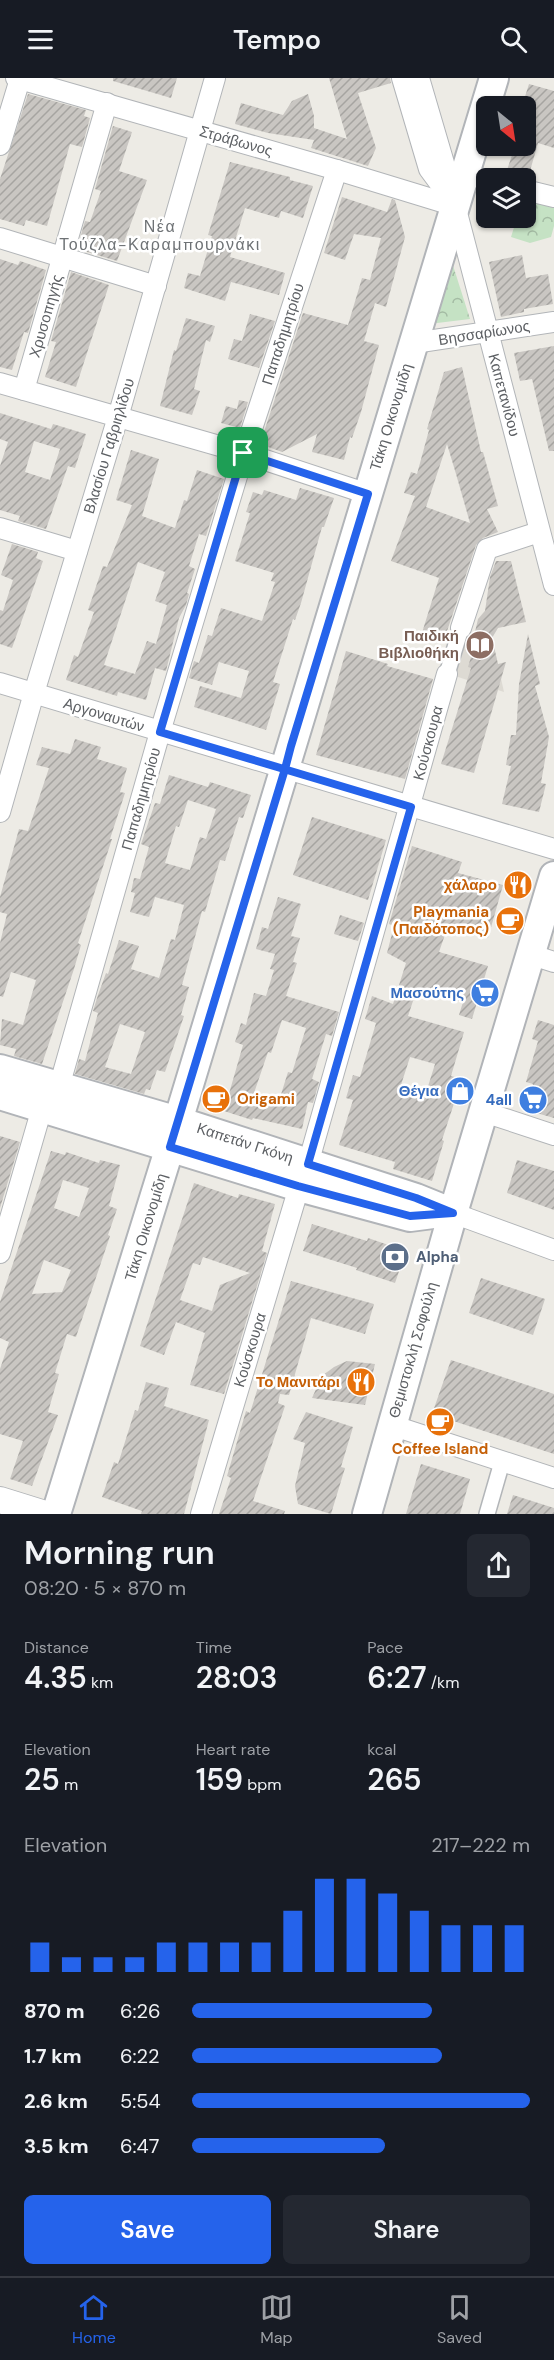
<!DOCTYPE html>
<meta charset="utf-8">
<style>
:root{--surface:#171b24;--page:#242831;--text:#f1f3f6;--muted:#9ea1a6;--line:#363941;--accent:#2563eb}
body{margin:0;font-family:"DM Sans",sans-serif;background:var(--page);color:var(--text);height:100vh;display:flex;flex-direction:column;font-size:22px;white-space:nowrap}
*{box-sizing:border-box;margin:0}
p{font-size:20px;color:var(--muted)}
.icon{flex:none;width:33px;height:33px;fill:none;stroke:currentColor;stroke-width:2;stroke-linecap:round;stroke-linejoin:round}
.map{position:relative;height:1436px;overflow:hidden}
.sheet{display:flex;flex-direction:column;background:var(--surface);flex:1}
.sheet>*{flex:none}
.needle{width:39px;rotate:150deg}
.buttons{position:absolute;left:476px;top:18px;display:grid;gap:12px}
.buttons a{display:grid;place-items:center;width:60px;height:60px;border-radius:9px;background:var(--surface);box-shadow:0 2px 4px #0004;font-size:30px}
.pin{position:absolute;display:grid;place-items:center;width:51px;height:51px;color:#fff;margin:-26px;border-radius:12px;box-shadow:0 3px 9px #0006}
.round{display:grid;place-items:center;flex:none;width:63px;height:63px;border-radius:9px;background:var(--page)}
.overview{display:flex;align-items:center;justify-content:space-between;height:102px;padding:0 24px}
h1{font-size:33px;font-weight:600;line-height:45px}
.figures{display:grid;grid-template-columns:repeat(3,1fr);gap:9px;height:102px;padding:6px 24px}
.figures div{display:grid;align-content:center}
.figures b{font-size:30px;font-weight:600}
.figures small{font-size:16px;font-weight:400}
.figures p{font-size:16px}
.chart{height:168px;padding:12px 24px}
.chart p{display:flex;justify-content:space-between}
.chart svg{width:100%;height:108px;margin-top:6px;stroke:var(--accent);stroke-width:6}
.button{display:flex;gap:12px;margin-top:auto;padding:12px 24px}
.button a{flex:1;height:69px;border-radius:9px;background:var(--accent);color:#fff;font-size:24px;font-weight:600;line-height:69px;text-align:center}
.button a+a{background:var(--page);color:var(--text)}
ul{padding:0 24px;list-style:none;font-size:20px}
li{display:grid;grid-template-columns:96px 72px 1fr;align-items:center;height:45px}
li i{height:15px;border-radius:8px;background:var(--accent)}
header{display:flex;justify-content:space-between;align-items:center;height:78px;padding:0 24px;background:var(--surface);font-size:27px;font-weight:600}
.menu{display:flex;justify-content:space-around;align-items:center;height:84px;border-top:2px solid var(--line);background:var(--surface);font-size:16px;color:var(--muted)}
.menu a{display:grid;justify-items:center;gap:3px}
.menu .on{color:var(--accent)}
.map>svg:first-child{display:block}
.education{fill:#dddad3}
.forest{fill:url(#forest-crowns)}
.building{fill:url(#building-hatch);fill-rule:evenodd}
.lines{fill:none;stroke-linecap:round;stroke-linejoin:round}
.pedestrian-casing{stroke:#b2b5b8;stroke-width:18}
.minor-casing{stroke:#b2b5b8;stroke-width:22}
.tertiary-casing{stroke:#b2b5b8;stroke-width:28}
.secondary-casing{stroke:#b1b4b8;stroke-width:32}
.pedestrian{stroke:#fff;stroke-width:15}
.minor{stroke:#fff;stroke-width:20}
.tertiary{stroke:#fff;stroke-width:26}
.secondary{stroke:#fff;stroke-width:28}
.route-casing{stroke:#fff;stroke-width:12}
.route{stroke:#2563eb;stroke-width:8}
.labels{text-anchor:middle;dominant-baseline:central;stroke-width:5;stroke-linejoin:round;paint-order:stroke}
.street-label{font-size:15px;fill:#5d6064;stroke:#fff}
.education-label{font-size:15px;font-weight:bold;fill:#785e54;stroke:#fff;text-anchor:end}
.food-label{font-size:15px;font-weight:bold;fill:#c56008;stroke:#fff;text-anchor:end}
.shop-label{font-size:15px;font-weight:bold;fill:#366cbe;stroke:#fff;text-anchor:end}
.service-label{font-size:15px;font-weight:bold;fill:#4e5e75;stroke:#fff;text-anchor:start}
.neighbourhood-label{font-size:16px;letter-spacing:1.5px;fill:#6e7275;stroke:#fff}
</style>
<header><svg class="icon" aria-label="menu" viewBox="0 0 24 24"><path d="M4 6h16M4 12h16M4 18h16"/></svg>Tempo<svg class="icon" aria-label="search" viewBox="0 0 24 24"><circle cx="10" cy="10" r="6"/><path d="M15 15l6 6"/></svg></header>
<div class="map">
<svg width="554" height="1436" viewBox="0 0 554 1436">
<defs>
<pattern id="forest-crowns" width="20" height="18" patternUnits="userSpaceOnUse" patternTransform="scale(1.5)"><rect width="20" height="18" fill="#c5e2c4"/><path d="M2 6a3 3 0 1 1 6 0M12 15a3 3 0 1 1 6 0" fill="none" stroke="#a3bba3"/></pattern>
<pattern id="building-hatch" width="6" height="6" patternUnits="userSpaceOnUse" patternTransform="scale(1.5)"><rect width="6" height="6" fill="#c9c6c2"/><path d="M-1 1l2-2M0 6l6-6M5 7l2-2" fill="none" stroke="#a6a4a1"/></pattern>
</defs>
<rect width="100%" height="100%" fill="#edebe5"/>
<path class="education" d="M466 553 492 560 504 614 452 597Z"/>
<g class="forest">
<path d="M525 117 554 127V148L551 159 530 165 511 159 517 140H525Z"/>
<path d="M450 178 470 241 429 246Z"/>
</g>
<g class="building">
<path d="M113 0H177L171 20 113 3Z"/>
<path d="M329 0H390L391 5 358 15 376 70 368 88 311 70 314 62 268 55 235 46 241 25 283 37 292 23 308 16 314 38V50L347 61Z"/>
<path d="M529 6 554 13V70L538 65 528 100H524L506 95 515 68H525V28H522Z"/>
<path d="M28 16 86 32 84 38 90 40 82 69 70 66 47 148 26 142 24 148 0 141V101Z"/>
<path d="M113 48 132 54 119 93 147 102 117 183 77 171 85 143 90 144 101 113 95 111Z"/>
<path d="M230 84 290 99V102L313 108 303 140 281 133 279 140 245 130 230 179 285 195 279 217 231 204 225 223 184 210 188 195 200 198 212 158 208 157Z"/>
<path d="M342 119 387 134 392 121 395 122 405 159 386 229 375 225 364 263 379 267 361 334 352 360 350 359 344 382 312 374 317 356 282 374 260 366 303 235 348 247 362 200 370 202 381 160 354 156 345 182 324 175Z"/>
<path d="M522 177 526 200 548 196 553 226 524 231V234L501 239 489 184Z"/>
<path d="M0 181 18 187 20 183 46 192 28 255 24 254 12 292 0 289Z"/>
<path d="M71 194 109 207 76 309 45 299 56 264 51 263Z"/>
<path d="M250 236 275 243 259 290 228 281 234 261 242 263Z"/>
<path d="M186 240 215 248 210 264 206 262 194 311 200 313 192 337 160 328 174 272 176 273Z"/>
<path d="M554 268V373H549L532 301 520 303 514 275Z"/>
<path d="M462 289 481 374H483L498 428 487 431 498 454 483 460 476 467 443 565 421 558 439 500 391 483 415 418 404 415 411 394 417 396 429 352 427 351 444 294ZM447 366 456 396 470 445 426 429Z"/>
<path d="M239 322 248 324 240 350 221 345 226 328 237 331Z"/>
<path d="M0 335 51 351 53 346 86 356 75 390 68 388 46 451 18 443 20 438 0 432V388L8 364 0 361ZM34 363 60 371 50 402 25 394Z"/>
<path d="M131 372 159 381 142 438 175 450 184 422 187 423 197 392 224 401 206 458 199 456 189 488 195 491 187 515 189 516 186 527 179 540 166 593 155 590 146 622 118 614 117 618 66 602 74 577 78 579 94 534 88 532 103 488 107 489 132 427 116 422ZM138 484 165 494 155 523 167 527 156 566 147 563 135 596 104 587Z"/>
<path d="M300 410 334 420 324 449H322L301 525 295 542 293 541 273 604 280 606 266 652 194 629 200 608 241 620 249 593 219 584 212 607 189 600 194 583 199 585 208 557 212 558 221 530 262 543 275 504 271 503 274 495 235 483 250 435 246 434 253 414 262 417 264 412 296 422Z"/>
<path d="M12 466 38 474 36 480 43 483 12 570 0 566V532L3 533 13 502 1 497Z"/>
<path d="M496 483H511L526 544 498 550 492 560 498 586 506 584 474 695 441 686 471 590 468 589 478 555 475 554 478 541 485 533 490 499Z"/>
<path d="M528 556 540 606 535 608 549 659 541 705 546 706 539 734 502 726 511 688 506 687 511 657H516L519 606Z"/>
<path d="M346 573 388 586 387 588 433 601 405 701 316 677Z"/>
<path d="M75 661 101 669 97 681 127 690 120 714 125 715 110 761H112L78 865 81 867 74 891 42 986 14 978 16 971 0 967 2 941 23 947 36 902 11 894 3 919 0 918V865L7 836 0 834V819L19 751 28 753 49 690 36 687 42 669 70 676Z"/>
<path d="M169 697 208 709 210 704 251 717 243 740 239 739 225 783 220 782 205 834 202 833 182 907 189 909 181 937 184 938 165 994 157 992 150 1012 146 1011 144 1016 75 996 79 981 85 983 98 935 93 933 98 917 106 895 108 896 119 862 139 868 131 891 159 900 171 861 175 862 184 827 155 819 149 839 130 834 135 815 131 814 134 800 140 801 149 769 141 766 155 725 160 726ZM188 722 216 731 206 761 200 759 190 792 165 785 176 748 179 749ZM120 946 145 954 131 996 105 989Z"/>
<path d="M312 739 386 762 368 822 293 797Z"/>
<path d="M412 768 462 784 458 795 503 807 488 860 448 848 439 874 488 888 472 941 459 937 463 924 417 911 408 938 464 954 451 998 462 1001 442 1062 444 1063 432 1103 393 1091 395 1084 339 1067 353 1022 346 1020 353 997 360 999 376 945 365 941 372 918 393 926 406 885 387 875 394 848 389 846ZM410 979 435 986 425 1018 400 1010Z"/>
<path d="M278 819 301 826 291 858 300 860 293 884 297 885 286 918 339 934 332 958 326 956 312 1001 319 1004 313 1025 308 1024 302 1051 253 1040 252 1042 224 1033 243 967 235 964 241 945 246 947 254 915 266 918 274 892 270 891 275 876 256 871 262 849 268 851ZM282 942 306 950 292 995 288 994 278 1026 253 1018 268 974 271 975Z"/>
<path d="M340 837 364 845 358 863 334 856Z"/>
<path d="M538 942 554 947V1040L526 1032 533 1006 526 1004 538 963 532 961Z"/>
<path d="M0 1058 20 1064 0 1130Z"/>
<path d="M51 1073 65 1077 66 1074 99 1085 100 1082 120 1087 109 1128 117 1131 108 1157 110 1158 76 1259 67 1256 55 1295 59 1296 48 1334 58 1337 32 1408 10 1401 23 1363 0 1356V1291L9 1264 0 1260V1224ZM63 1102 89 1110 79 1139 54 1130ZM44 1182 71 1192 62 1214 32 1216Z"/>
<path d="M517 1082 554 1093V1132L507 1115Z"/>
<path d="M194 1105 238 1120 239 1116 275 1126 262 1173 267 1175 224 1316 190 1307 205 1255 176 1244 164 1277 140 1268ZM203 1179 250 1195 220 1207 212 1233 180 1222 193 1185 200 1187Z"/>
<path d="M312 1146 367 1163 368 1160 406 1173 395 1205 356 1192 357 1190 303 1173Z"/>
<path d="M481 1200 545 1221 533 1257 469 1235Z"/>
<path d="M291 1203 374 1226 365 1256 311 1240 289 1317 280 1316 278 1325 285 1328 253 1423 285 1433 284 1436H219L231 1400 227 1398 246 1333 250 1335Z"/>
<path d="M451 1282 554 1316V1376L432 1336Z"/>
<path d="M347 1283 375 1286 365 1327 312 1320 322 1298 334 1289Z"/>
<path d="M146 1304 169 1310 164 1328 209 1342 184 1436H141L142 1433 102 1419 114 1384 118 1386 135 1332 138 1333Z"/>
<path d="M306 1334 353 1349 341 1389 345 1390 331 1436 298 1426 295 1408 305 1365 293 1361Z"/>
<path d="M421 1386 470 1401 460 1436H406Z"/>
<path d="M513 1417 554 1430V1436H507Z"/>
</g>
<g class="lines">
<g class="pedestrian-casing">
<g id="pedestrian">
<path d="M447 596 461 550"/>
<path d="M487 1436 502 1384"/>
</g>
</g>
<g class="minor-casing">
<g id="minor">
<path d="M16 0 337 92 455 128"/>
<path d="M402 0 429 91 449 118"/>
<path d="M419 0 444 85 554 507"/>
<path d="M0 67 20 1"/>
<path d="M465 96 486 102"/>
<path d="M525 112 554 119"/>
<path d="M0 160 156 208"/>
<path d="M414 265 554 244"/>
<path d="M0 305 244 375 368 416"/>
<path d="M24 312 107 25"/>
<path d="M0 450 77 473"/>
<path d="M461 550 487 471 539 454"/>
<path d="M0 605 554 771"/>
<path d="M0 734 34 615 118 339 215 0"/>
<path d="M529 876 554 884"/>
<path d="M59 1009 160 654 244 375 337 92"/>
<path d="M484 1034 554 1057"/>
<path d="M308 1086 447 596"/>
<path d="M453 1135 554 1172"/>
<path d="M0 1175 42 1030"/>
<path d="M391 1347 554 1400"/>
<path d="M201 1436 299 1109"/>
</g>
</g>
<g class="tertiary-casing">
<path id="tertiary" d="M0 1422 45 1436"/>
</g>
<g class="secondary-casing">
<g id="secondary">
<path d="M0 991 178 1043 416 1120 453 1135"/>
<path d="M0 1017 299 1109 410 1139 433 1136"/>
<path d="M56 1436 178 1043 494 0"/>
<path d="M367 1436 453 1135 554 798"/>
</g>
</g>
<use href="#pedestrian" class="pedestrian"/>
<use href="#minor" class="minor"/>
<use href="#tertiary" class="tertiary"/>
<use href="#secondary" class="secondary"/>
</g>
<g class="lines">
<g class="route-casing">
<path id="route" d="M243 375 368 416 291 668 285 691 170 1069 298 1108 410 1138 453 1135 416 1120 308 1086 411 729C327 704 244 679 160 654L243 375"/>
</g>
<use href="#route" class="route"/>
</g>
<defs>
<g id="library-disc" transform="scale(1.5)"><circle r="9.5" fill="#8d6e63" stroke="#fff"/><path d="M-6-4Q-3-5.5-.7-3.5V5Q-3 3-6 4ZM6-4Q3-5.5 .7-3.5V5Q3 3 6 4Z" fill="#fff"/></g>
<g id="restaurant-disc" transform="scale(1.5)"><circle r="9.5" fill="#e8710a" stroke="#fff"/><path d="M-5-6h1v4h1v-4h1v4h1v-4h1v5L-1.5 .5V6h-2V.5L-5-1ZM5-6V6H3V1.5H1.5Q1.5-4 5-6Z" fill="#fff"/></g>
<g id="cafe-disc" transform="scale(1.5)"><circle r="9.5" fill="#e8710a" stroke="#fff"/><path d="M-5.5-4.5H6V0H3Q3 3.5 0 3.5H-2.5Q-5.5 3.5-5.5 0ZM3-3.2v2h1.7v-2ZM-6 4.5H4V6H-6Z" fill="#fff"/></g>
<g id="supermarket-disc" transform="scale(1.5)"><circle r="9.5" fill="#3f7fe0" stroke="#fff"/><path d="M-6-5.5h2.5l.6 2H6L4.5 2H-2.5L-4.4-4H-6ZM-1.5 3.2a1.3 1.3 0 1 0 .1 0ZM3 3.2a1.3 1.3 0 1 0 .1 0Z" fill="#fff"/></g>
<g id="shop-disc" transform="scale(1.5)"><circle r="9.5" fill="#3f7fe0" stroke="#fff"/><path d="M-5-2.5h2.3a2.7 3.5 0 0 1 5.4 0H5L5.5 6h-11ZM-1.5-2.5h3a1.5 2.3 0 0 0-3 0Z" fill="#fff"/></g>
<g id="bank-disc" transform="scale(1.5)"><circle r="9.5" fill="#5c6f8a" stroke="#fff"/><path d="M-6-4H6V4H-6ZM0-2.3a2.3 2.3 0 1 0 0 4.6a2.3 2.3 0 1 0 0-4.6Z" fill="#fff"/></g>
</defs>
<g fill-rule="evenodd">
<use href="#library-disc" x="480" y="567"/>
<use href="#restaurant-disc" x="518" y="807"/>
<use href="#cafe-disc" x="510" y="843"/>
<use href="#supermarket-disc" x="485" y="915"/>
<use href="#shop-disc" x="460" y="1013"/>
<use href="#cafe-disc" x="216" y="1021"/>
<use href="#supermarket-disc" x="533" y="1022"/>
<use href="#bank-disc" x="395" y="1179"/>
<use href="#restaurant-disc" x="361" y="1304"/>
<use href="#cafe-disc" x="440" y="1344"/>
</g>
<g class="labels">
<g class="street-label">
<text transform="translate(236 63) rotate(16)">Στράβωνος</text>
<text transform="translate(46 238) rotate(-74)">Χρυσοπηγής</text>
<text transform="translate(484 255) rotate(-9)">Βησσαρίωνος</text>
<text transform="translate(283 256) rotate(-72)">Παπαδημητρίου</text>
<text transform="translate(504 317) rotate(75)">Καπετανίδου</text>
<text transform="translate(391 339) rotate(-73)">Τάκη Οικονομίδη</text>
<text transform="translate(109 368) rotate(-73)">Βλασίου Γαβριηλίδου</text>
<text transform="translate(104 637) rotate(17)">Αργοναυτών</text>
<text transform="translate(428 665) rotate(-75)">Κούσκουρα</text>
<text transform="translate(141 721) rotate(-74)">Παπαδημητρίου</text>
<text transform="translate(245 1065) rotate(18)">Καπετάν Γκόνη</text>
<text transform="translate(146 1149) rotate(-73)">Τάκη Οικονομίδη</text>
<text transform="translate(250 1272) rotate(-73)">Κούσκουρα</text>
<text transform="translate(413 1272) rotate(-74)">Θεμιστοκλή Σοφούλη</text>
</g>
<g class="education-label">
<text x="459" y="558">Παιδική<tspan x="459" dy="17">Βιβλιοθήκη</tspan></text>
</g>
<g class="food-label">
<text x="497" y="807">χάλαρο</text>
<text x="489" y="834">Playmania<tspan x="489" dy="17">(Παιδότοπος)</tspan></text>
<text x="237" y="1021" text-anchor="start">Origami</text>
<text x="340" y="1304">Το Μανιτάρι</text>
<text x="440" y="1371" text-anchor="middle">Coffee Island</text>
</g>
<g class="shop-label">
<text x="464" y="915">Μασούτης</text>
<text x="439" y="1013">Θέγια</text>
<text x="512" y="1022">4all</text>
</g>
<g class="service-label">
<text x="416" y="1179">Alpha</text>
</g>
<g class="neighbourhood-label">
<text x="160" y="148">Νέα<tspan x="160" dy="18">Τούζλα-Καραμπουρνάκι</tspan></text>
</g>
</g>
</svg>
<div class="buttons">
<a><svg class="needle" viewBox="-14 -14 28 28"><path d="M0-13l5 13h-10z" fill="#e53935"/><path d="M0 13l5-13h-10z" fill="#9ea1a6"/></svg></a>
<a><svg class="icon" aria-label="layers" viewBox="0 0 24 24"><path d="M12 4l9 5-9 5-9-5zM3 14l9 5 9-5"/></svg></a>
</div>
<div class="pin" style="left:243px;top:375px;background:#1e9e55"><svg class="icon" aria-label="arrive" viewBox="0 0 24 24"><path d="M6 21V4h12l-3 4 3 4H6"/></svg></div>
</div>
<section class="sheet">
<div class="overview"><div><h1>Morning run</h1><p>08:20 · 5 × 870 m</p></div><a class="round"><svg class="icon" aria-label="share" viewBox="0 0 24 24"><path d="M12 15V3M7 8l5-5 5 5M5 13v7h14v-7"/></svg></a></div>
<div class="figures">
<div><p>Distance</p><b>4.35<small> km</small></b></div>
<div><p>Time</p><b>28:03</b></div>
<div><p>Pace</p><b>6:27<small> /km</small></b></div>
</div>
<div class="figures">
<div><p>Elevation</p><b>25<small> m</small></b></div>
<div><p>Heart rate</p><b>159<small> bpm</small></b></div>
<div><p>kcal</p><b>265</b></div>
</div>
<div class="chart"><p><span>Elevation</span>217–222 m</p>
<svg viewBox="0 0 160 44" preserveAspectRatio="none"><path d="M5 44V32M15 44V38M25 44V38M35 44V38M45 44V32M55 44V32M65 44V32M75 44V32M85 44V19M95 44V6M105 44V6M115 44V12M125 44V19M135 44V25M145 44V25M155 44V25"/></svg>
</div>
<ul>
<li><b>870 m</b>6:26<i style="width:71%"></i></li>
<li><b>1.7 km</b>6:22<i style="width:74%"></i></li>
<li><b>2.6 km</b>5:54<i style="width:100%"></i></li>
<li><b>3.5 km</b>6:47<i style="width:57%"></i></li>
</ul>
<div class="button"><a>Save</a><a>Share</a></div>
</section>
<nav class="menu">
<a class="on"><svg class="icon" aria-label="home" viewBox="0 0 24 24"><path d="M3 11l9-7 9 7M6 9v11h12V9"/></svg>Home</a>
<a><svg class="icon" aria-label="map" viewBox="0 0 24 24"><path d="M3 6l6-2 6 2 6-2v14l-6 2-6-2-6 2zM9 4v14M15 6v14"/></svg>Map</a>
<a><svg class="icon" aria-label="saved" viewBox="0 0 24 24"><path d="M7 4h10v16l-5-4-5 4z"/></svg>Saved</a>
</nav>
